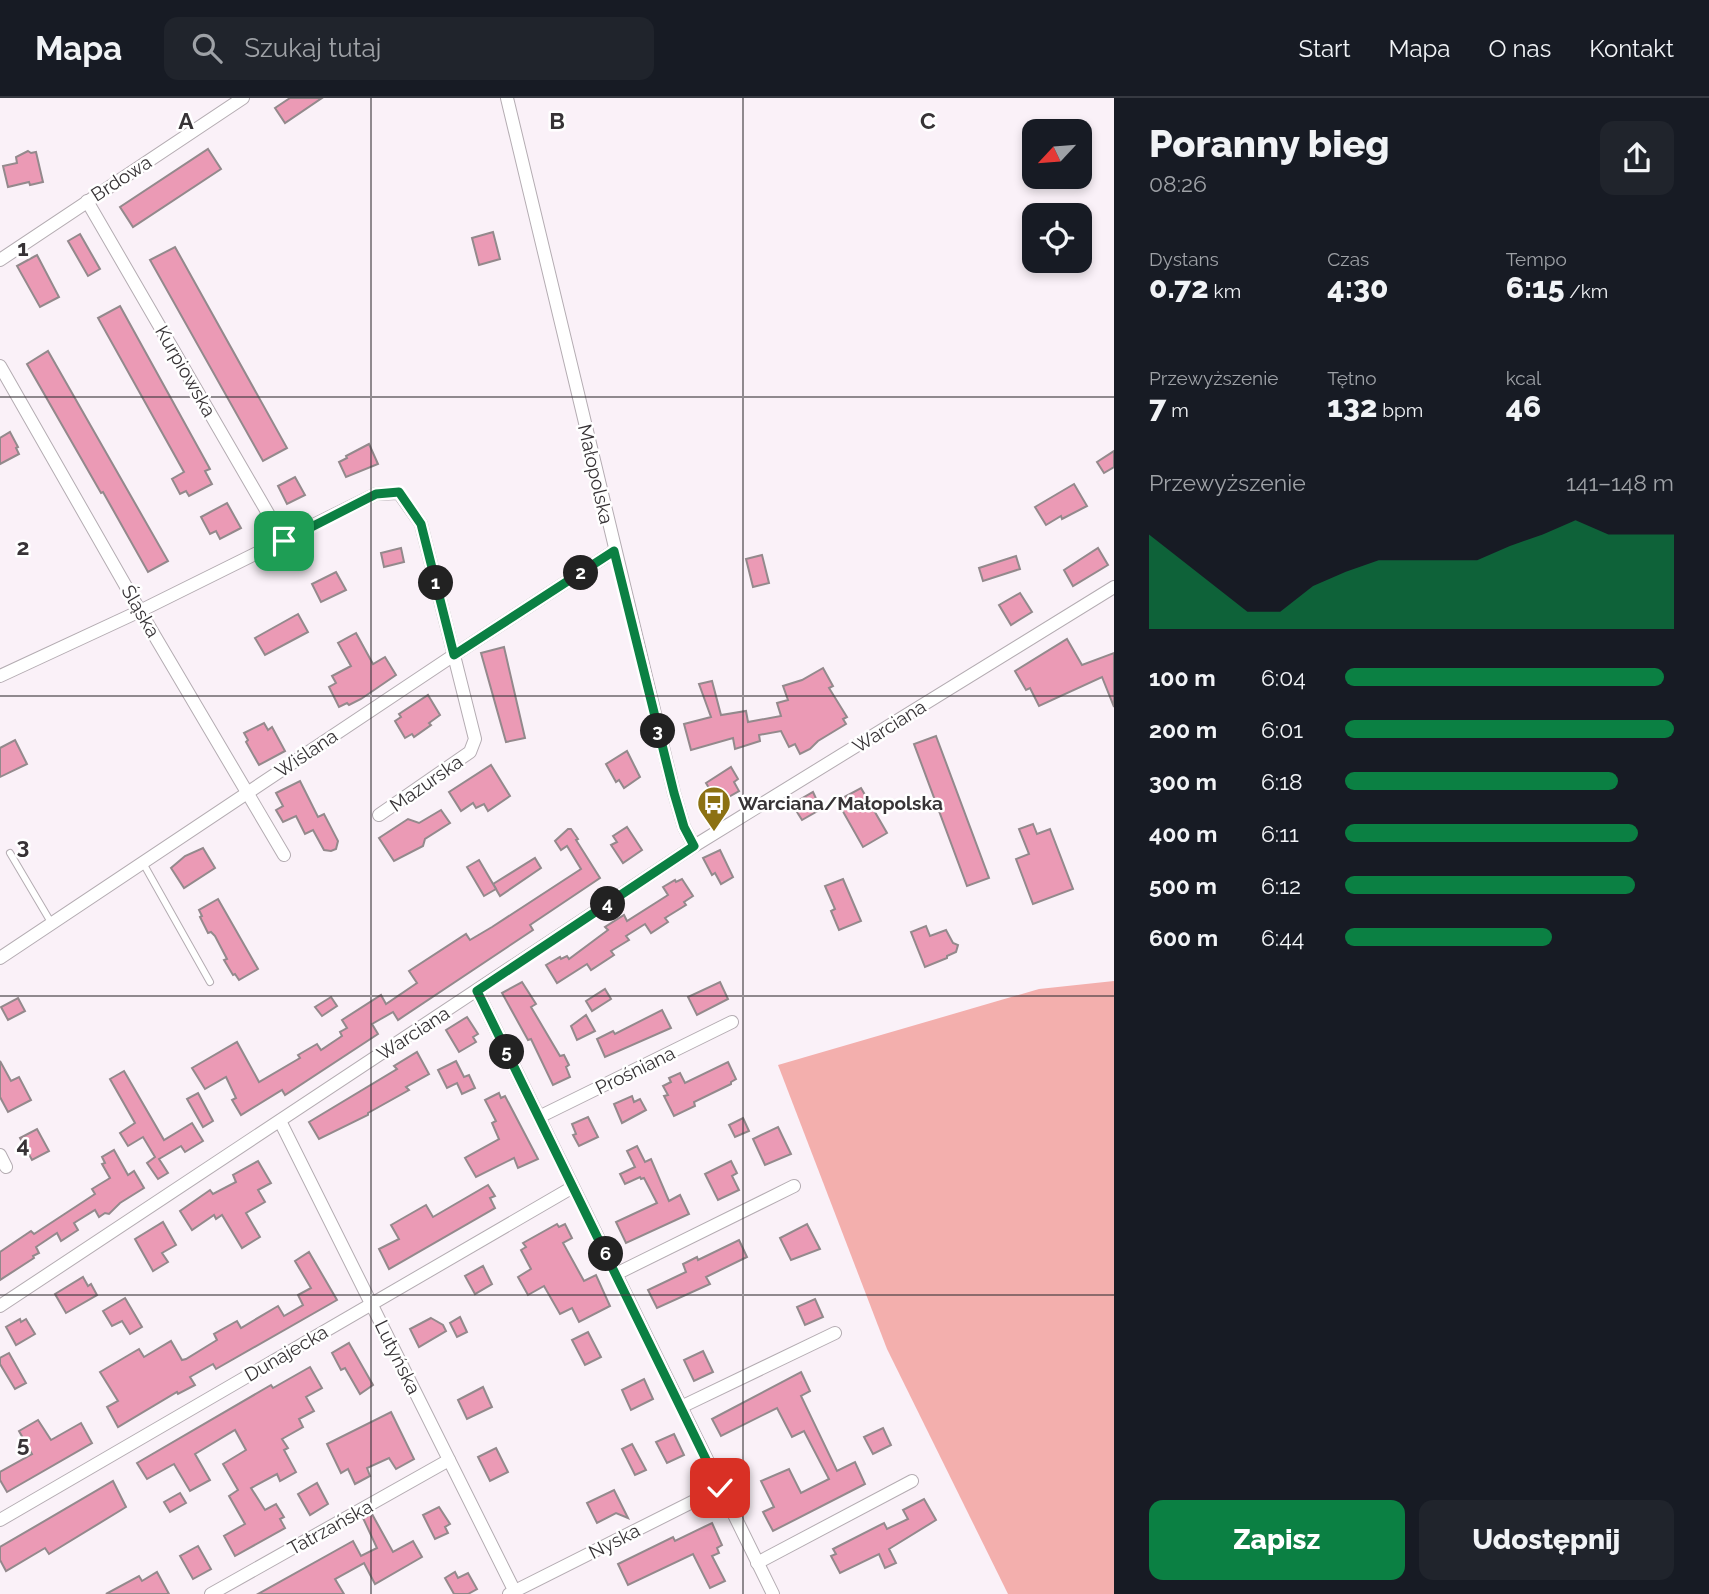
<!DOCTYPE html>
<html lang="pl">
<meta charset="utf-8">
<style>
:root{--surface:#171b24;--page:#20242c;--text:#f1f3f6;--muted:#9ea1a6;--line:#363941;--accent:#0b8043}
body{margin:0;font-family:Raleway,sans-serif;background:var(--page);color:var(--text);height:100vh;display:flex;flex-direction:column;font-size:26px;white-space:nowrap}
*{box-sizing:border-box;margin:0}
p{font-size:23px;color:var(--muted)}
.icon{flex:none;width:38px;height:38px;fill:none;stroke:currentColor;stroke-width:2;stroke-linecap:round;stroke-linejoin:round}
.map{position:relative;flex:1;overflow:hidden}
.sheet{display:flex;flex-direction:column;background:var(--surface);width:595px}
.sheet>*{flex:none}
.needle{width:46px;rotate:244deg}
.buttons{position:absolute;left:1022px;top:21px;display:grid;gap:14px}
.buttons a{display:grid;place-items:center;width:70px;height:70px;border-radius:14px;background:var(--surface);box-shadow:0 4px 10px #0003;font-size:35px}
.pin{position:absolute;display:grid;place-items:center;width:60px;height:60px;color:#fff;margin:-30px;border-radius:14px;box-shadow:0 4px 10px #0006}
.km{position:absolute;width:35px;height:35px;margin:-18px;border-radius:50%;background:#222;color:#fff;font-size:19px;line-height:35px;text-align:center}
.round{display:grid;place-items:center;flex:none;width:74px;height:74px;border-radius:14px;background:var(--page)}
.overview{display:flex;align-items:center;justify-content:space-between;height:119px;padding:0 35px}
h1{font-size:38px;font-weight:800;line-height:52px}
.figures{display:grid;grid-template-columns:repeat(3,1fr);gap:10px;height:119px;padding:7px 35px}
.figures div{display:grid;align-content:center}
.figures b{font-size:30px;font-weight:800}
.figures small{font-size:19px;font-weight:400}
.figures p{font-size:19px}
.chart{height:196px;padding:14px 35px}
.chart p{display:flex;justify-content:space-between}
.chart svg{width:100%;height:126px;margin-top:7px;fill:var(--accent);opacity:.7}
.button{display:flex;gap:14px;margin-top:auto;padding:14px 35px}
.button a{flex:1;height:80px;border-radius:14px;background:var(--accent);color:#fff;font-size:28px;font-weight:800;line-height:80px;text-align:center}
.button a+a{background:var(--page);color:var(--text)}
ul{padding:0 35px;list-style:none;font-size:23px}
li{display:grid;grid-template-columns:112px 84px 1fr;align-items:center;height:52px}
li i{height:18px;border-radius:9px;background:var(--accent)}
header{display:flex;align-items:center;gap:42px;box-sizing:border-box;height:98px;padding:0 35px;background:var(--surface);border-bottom:2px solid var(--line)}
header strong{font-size:33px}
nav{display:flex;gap:38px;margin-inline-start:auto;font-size:24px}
.search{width:490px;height:63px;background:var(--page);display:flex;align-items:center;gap:18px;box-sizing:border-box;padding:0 24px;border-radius:14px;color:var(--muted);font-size:26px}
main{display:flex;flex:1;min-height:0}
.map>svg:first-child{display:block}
.green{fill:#f3afad}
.building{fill:#eb9ab5;stroke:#93898c;stroke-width:2}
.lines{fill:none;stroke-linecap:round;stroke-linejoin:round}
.lane-casing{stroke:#b4acb2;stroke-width:8}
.street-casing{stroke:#b4acb2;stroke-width:14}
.lane{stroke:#fff;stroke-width:6}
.street{stroke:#fff;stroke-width:12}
.route-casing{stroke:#fff;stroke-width:14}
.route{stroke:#0b8043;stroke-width:9}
.grid{fill:none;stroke:#373336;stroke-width:2;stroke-opacity:0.55}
.labels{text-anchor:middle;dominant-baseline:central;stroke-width:5;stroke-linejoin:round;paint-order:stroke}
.street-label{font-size:19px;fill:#373336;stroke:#fff}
.poi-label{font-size:19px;font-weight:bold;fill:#373336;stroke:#fff;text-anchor:start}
.grid-label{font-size:23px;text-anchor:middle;font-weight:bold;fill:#373336;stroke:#fff;stroke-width:5;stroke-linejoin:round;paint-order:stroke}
</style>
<header>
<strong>Mapa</strong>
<div class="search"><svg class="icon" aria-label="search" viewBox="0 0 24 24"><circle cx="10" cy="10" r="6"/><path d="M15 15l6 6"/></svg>Szukaj tutaj</div>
<nav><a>Start</a><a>Mapa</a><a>O nas</a><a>Kontakt</a></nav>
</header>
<main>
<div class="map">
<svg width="1114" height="1496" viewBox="0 0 1114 1496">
<rect width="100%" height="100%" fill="#faf1f8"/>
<path class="green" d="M1114 883V1496H1008L887 1251 778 967 1039 891Z"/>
<g class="building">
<path d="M290 0H322L285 25 275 10Z"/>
<path d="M208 51 221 71 133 129 120 109Z"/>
<path d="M28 53 31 55 36 54 43 84 30 87 29 84 8 89 3 68 17 65 16 59Z"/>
<path d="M493 134 500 161 479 167 472 140Z"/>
<path d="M80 136 100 171 88 178 68 143Z"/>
<path d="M175 149 287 350 263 363 150 162Z"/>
<path d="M37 157 59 199 40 209 17 168Z"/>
<path d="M120 208 210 371 205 373 212 386 189 398 186 393 180 396 172 381 184 374 98 220Z"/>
<path d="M48 253 168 463 148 474 103 394 101 395 27 266Z"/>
<path d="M10 334 18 349 16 350 19 356 0 366V340Z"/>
<path d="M369 346 378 366 346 379 339 364 347 360 346 358Z"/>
<path d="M1114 353V369L1104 375 1097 364Z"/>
<path d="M295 379 305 397 287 406 278 388Z"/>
<path d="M1074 386 1087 408 1062 421 1061 418 1046 427 1035 409Z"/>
<path d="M227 405 241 430 220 441 216 433 210 436 201 419Z"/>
<path d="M401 450 404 464 384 469 381 455Z"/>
<path d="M1098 450 1108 467 1073 488 1064 472Z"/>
<path d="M762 457 769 485 753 489 746 461Z"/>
<path d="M1016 458 1020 471 983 483 979 470Z"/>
<path d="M336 474 346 492 321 504 312 486Z"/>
<path d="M1020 495 1032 514 1011 527 999 507Z"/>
<path d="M298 516 308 534 265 557 255 540Z"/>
<path d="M356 535 373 566 385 559 396 577 361 601 349 607 347 605 339 609 329 589 336 585 332 578 351 568 338 545Z"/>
<path d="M1067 541 1082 567 1114 555V609L1102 579 1039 608 1030 590 1026 592 1015 573Z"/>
<path d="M504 549 525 640 506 644 481 555Z"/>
<path d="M823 570 833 588 829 590 847 619 843 621 846 626 818 643 810 651 800 656 795 646 789 649 781 633 759 637 760 643 735 651 733 640 691 652 684 626 711 619 699 586 712 583 721 617 746 613 748 624 781 618 777 605 788 602 783 588 802 582Z"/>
<path d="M428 597 440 617 429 625 431 627 414 639 412 636 405 640 395 623 401 619 399 616Z"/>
<path d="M264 625 268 632 272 629 285 653 259 667 246 644 248 642 244 635Z"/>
<path d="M936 638 989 780 967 788 914 646Z"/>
<path d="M15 642 27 666 0 679V650Z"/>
<path d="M627 653 640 679 624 690 619 682 616 684 606 666Z"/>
<path d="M491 667 510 698 488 713 484 706 476 710 473 705 461 713 449 694Z"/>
<path d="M731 669 738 681 734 684 739 693 718 705 706 685Z"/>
<path d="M300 683 318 719 324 716 338 743 336 751 331 753 324 752 313 732 305 736 296 718 283 724 276 712 283 708 276 695Z"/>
<path d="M861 690 887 735 863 749 837 703Z"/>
<path d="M813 694 821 711 802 722 792 706Z"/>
<path d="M441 712 450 725 425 741 423 748 394 763 379 740 408 721 419 725Z"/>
<path d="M1033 726 1037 736 1050 731 1073 791 1033 806 1016 761 1029 756 1019 731Z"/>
<path d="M627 729 642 752 623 765 611 747 617 744 613 738Z"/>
<path d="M568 731H571L578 741 576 742 600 780 530 827 533 832 398 922 393 914 372 926 378 936 285 997 282 992 241 1017 232 1002 236 1000 226 979 205 991 192 970 237 944 259 984 300 960 298 957 317 946 321 952 342 938 340 934 347 930 342 922 381 897 386 906 417 885 409 873 466 836 470 842 492 829 581 771 567 748 561 752 555 743Z"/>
<path d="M203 750 215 770 184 790 171 770 185 758Z"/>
<path d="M720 752 733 779 721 786 715 775 712 777 703 760Z"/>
<path d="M535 760 541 770 500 798 493 786Z"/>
<path d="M479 762 496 791 484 798 467 769Z"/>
<path d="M682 781 693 798 684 804 686 807 665 820 668 824 651 835 645 826 626 838 629 842 611 853 614 857 591 872 587 866 557 885 546 867 560 859 561 861 567 858 569 861 608 832 605 829 624 817 627 823 668 797 663 789 675 782 676 784Z"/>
<path d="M843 781 861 823 839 832 831 813 835 811 825 788Z"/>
<path d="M218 801 258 871 239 882 235 876 233 877 224 862 227 861 215 838 211 834 208 835 200 819 202 818 199 812Z"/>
<path d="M926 828 930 838 946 832 953 845 958 847 956 854 947 858V860L925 869 911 834Z"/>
<path d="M522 884 536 906 531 909 560 958 564 957 569 967 566 969 570 979 553 987 531 941 528 942 502 895Z"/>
<path d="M720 884 728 901 697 917 688 899Z"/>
<path d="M605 891 611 901 592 913 586 903Z"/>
<path d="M331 899 337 908 322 918 315 909Z"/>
<path d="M18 900 25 913 8 922 1 909Z"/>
<path d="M662 912 671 930 605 959 597 941 613 933 615 936Z"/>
<path d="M586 917 595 933 577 942 571 928Z"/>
<path d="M467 919 478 936 473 939 476 944 459 954 446 932Z"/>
<path d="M417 954 429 976 406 989 409 992 368 1015V1017L319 1041 309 1024 397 971 394 968Z"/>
<path d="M0 963 11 983 19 979 31 1002 8 1014 0 999Z"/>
<path d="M456 963 464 979 469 977 475 990 462 996 457 985 447 990 438 972Z"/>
<path d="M728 964 736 981 731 984V986L694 1004 695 1008 674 1018 664 998 668 997 663 988 671 984 669 980 680 975 685 985Z"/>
<path d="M124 973 164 1042 192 1025 203 1043 185 1054 181 1048 159 1061 168 1075 158 1081 147 1065 155 1059 143 1039 128 1048 120 1035 135 1025 110 981Z"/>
<path d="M198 995 213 1023 203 1029 187 1001Z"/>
<path d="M499 995 501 1000 505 998 538 1061 518 1070 514 1060 476 1079 465 1060 499 1041 492 1025 496 1023 485 1002Z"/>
<path d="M632 998 634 1004 640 1001 646 1012 622 1025 614 1006Z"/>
<path d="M588 1019 598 1039 579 1048 573 1037 576 1036 572 1026Z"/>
<path d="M743 1020 749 1033 735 1039 729 1027Z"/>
<path d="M778 1029 791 1056 765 1067 753 1041Z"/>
<path d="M37 1031 49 1053 32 1062 20 1040Z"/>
<path d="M637 1048 645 1064 651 1061 669 1103 680 1097 689 1116 626 1145 616 1124 657 1105 644 1080 641 1081 640 1079 625 1086 620 1076 635 1069 627 1053Z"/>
<path d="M114 1052 128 1077 134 1073 144 1090 120 1105 109 1116 105 1115 99 1119 95 1112 74 1125 78 1132 61 1143 57 1135 36 1149 39 1155 33 1158 34 1160 0 1182V1154L31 1133 34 1136 95 1096 92 1091 110 1080 102 1066 105 1065 102 1059Z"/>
<path d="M258 1063 271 1085 258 1092 265 1104 246 1115 260 1139 242 1150 222 1117 216 1121 214 1117 192 1132 180 1113 210 1092 213 1096 236 1084 233 1077Z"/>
<path d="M731 1063 737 1075 732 1078 739 1092 718 1102 705 1076Z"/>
<path d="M488 1087 495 1098 490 1100 495 1110 389 1171 379 1151 399 1141 391 1127 426 1107 433 1119Z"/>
<path d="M163 1124 176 1147 162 1155 168 1164 153 1173 135 1141Z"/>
<path d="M557 1126 559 1129 565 1126 572 1140 563 1145 584 1183 596 1177 610 1208 579 1224 572 1210 560 1216 544 1188 528 1197 518 1179 531 1171 521 1152 526 1149 523 1145Z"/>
<path d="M807 1126 820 1151 791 1162 780 1140Z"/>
<path d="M739 1142 747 1159 706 1179 710 1186 657 1210 648 1192 686 1174 683 1166 697 1159 698 1162Z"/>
<path d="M309 1154 337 1202 216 1271 213 1266 190 1279 195 1287 178 1296 177 1294 118 1329 107 1309 118 1303 100 1274 139 1251 144 1259 171 1243 182 1262 186 1261 217 1242 214 1236 237 1223 241 1230 278 1208 284 1218 303 1207 298 1197 311 1190 295 1163Z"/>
<path d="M483 1168 492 1186 475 1196 465 1178Z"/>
<path d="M83 1179 88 1188 91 1186 97 1197 66 1215 55 1196Z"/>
<path d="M125 1200 142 1229 130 1236 122 1223 112 1228 103 1213Z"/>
<path d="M815 1201 823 1219 805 1227 797 1209Z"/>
<path d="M460 1219 467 1234 457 1239 450 1225Z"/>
<path d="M431 1220 443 1227 446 1233 419 1249 410 1231Z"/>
<path d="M20 1221 21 1224 26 1221 35 1236 16 1247 6 1229Z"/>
<path d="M588 1234 601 1259 585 1267 572 1242Z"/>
<path d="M349 1245 373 1287 360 1296 345 1270 341 1272 332 1255Z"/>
<path d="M703 1253 713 1274 694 1283 684 1262Z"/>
<path d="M9 1255 26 1285 15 1291 0 1266V1260Z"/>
<path d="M310 1269 322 1290 306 1299 314 1313 299 1321 303 1329 282 1341 288 1350 284 1352 296 1374 280 1383 277 1376 251 1390 265 1412 276 1406 284 1419 280 1421 285 1430 235 1458 224 1438 245 1426 229 1398 238 1392 223 1366 246 1352 235 1332 195 1356 210 1382 190 1393 174 1366 147 1381 137 1365 271 1287 273 1290Z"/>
<path d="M801 1274 810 1293 801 1298 837 1373 855 1364 865 1386 773 1433 763 1414 774 1409 761 1383 789 1371 801 1395 829 1381 804 1333 792 1339 777 1310 721 1338 712 1321Z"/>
<path d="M644 1281 653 1301 631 1312 622 1292Z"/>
<path d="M483 1289 492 1309 467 1321 458 1302Z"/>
<path d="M391 1314 414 1361 396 1371 389 1360 367 1370 370 1378 355 1386 348 1371 341 1375 327 1346Z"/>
<path d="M38 1322 51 1342 81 1325 92 1345 7 1394 0 1382V1374L32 1356 19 1333Z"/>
<path d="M883 1330 891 1347 873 1356 864 1339Z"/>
<path d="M674 1336 684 1357 667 1365 656 1344Z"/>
<path d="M632 1346 646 1372 635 1377 622 1351Z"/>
<path d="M496 1350 508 1374 490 1383 478 1359Z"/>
<path d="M113 1383 126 1409 49 1456 45 1450 6 1473 0 1462V1449Z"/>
<path d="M317 1385 328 1406 310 1417 298 1396Z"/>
<path d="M614 1392 628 1420 616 1415 597 1425 587 1405Z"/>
<path d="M180 1395 186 1405 170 1414 164 1404Z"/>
<path d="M924 1401 936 1422 889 1451 896 1465 885 1470 879 1456 840 1475 831 1458 836 1456 833 1451 884 1425 887 1431 908 1421 903 1412Z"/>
<path d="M439 1409 450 1426 445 1429 448 1435 435 1441 423 1417Z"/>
<path d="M372 1416 393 1454 413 1443 422 1459 375 1486 364 1465 335 1481 344 1496H258L353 1443 361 1458 377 1450 363 1420Z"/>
<path d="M712 1425 722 1447 717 1450 719 1455 712 1458 725 1483 710 1490 693 1456 628 1487 618 1466 673 1439 675 1443Z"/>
<path d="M198 1448 211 1471 193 1481 180 1458Z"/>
<path d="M157 1474 169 1496H106L139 1478 142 1483Z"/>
<path d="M455 1474 458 1480 468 1475 477 1491 468 1496H454L445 1480Z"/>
</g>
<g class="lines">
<g class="lane-casing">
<g id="lane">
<path d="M10 755 52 826"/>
<path d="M143 765 210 884"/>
</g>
</g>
<g class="street-casing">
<g id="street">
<path d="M507 0 674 695 684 729 694 748"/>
<path d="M87 103 284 443"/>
<path d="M0 162 243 0"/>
<path d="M0 268 140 513 284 757"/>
<path d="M0 578 140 513 376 396 399 395 421 426 475 641 470 654 379 717"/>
<path d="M0 860 454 557 614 453"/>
<path d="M477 893 773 1496"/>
<path d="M539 1019 732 924"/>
<path d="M280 1023 516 1496"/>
<path d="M0 1057 6 1069"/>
<path d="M616 1176 794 1088"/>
<path d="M0 1208 694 748 1114 489"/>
<path d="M681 1309 835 1235"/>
<path d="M0 1422 573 1089"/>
<path d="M757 1465 912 1383"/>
<path d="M211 1496 449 1362"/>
<path d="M509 1496 720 1390"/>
</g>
</g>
<use href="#lane" class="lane"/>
<use href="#street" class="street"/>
</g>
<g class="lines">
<g class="route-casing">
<path id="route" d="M284 443 376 396 399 394 421 426 454 557 614 453 674 695 684 729 694 748 477 893 720 1390"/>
</g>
<use href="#route" class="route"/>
</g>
<path class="grid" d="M371 0V1496M743 0V1496M0 299H1114M0 598H1114M0 898H1114M0 1197H1114"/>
<defs>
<g id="bus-pin" transform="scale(1.75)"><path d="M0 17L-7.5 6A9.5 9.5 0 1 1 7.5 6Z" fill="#8c7113" stroke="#fff"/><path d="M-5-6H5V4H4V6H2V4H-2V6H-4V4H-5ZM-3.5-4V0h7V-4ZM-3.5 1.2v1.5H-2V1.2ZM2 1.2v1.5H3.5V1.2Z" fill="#fff"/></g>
</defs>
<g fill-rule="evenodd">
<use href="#bus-pin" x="714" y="705"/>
</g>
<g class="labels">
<g class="street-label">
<text transform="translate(121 80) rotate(-33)">Brdowa</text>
<text transform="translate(186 273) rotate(60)">Kurpiowska</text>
<text transform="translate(596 376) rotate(77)">Małopolska</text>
<text transform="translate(141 513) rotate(60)">Śląska</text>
<text transform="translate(889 628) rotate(-32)">Warciana</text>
<text transform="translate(306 655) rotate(-34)">Wiślana</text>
<text transform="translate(426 685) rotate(-35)">Mazurska</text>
<text transform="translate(413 935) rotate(-33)">Warciana</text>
<text transform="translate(635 972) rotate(-26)">Prośniana</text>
<text transform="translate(286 1255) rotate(-30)">Dunajecka</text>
<text transform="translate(398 1259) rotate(64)">Lutyńska</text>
<text transform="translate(330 1429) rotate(-29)">Tatrzańska</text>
<text transform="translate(614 1443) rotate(-27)">Nyska</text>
</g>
<g class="poi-label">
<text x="738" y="705">Warciana/Małopolska</text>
</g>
</g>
<g class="grid-label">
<text x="186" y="31">A</text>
<text x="557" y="31">B</text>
<text x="928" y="31">C</text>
<text x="23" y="158">1</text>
<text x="23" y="457">2</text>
<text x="23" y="756">3</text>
<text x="23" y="1055">4</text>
<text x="23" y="1354">5</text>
</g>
</svg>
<div class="buttons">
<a><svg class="needle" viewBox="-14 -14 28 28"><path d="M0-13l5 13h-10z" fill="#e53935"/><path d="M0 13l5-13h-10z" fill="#9ea1a6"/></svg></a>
<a><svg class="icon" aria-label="locate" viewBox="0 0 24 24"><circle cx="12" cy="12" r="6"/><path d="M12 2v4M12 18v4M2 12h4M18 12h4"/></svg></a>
</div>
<div class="pin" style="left:284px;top:443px;background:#1e9e55"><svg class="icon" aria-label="arrive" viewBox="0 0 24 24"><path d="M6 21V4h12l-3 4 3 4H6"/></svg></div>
<div class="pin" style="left:720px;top:1390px;background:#d93025"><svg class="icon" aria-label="check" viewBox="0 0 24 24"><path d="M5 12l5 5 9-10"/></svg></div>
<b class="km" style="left:436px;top:485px">1</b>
<b class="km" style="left:581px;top:475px">2</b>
<b class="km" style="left:658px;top:633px">3</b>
<b class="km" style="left:608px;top:806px">4</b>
<b class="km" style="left:507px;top:954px">5</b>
<b class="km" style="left:606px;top:1156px">6</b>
</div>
<section class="sheet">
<div class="overview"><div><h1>Poranny bieg</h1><p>08:26</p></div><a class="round"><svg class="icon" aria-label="share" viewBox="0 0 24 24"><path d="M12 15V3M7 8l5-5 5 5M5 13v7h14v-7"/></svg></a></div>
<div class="figures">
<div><p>Dystans</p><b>0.72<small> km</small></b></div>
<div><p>Czas</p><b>4:30</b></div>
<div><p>Tempo</p><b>6:15<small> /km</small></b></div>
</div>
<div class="figures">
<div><p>Przewyższenie</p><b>7<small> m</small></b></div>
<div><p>Tętno</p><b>132<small> bpm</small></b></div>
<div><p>kcal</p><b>46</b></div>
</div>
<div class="chart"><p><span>Przewyższenie</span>141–148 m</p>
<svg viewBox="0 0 160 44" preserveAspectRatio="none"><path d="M0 44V11L10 20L20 29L30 38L40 38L50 29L60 24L70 20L80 20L90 20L100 20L110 15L120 11L130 6L140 11L150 11L160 11V44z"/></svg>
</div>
<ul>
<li><b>100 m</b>6:04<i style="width:97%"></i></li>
<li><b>200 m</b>6:01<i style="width:100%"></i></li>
<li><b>300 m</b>6:18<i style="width:83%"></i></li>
<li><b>400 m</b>6:11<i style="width:89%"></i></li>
<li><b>500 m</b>6:12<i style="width:88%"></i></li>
<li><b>600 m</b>6:44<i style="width:63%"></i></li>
</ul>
<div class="button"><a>Zapisz</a><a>Udostępnij</a></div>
</section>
</main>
